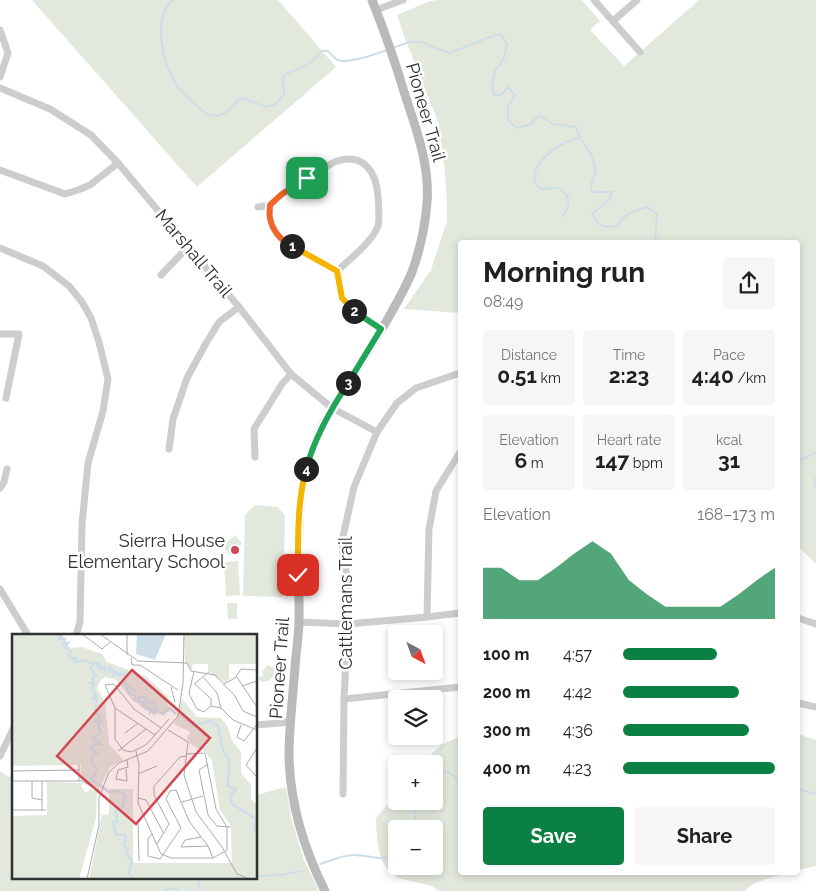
<!DOCTYPE html>
<meta charset="utf-8">
<style>
:root{--surface:#fff;--page:#f6f6f6;--text:#202124;--muted:#757577;--accent:#0b8043}
body{margin:0;font-family:Raleway,sans-serif;background:var(--page);color:var(--text);height:100vh;display:flex;flex-direction:column;font-size:19px;white-space:nowrap}
*{box-sizing:border-box;margin:0}
p{font-size:16px;color:var(--muted)}
.icon{flex:none;width:28px;height:28px;fill:none;stroke:currentColor;stroke-width:2;stroke-linecap:round;stroke-linejoin:round}
.map{position:relative;flex:1;overflow:hidden}
.sheet{position:absolute;left:458px;top:240px;width:342px;height:635px;display:flex;flex-direction:column;background:var(--surface);border-radius:5px;box-shadow:0 2px 8px #0003}
.sheet>*{flex:none}
.needle{width:32px;rotate:139deg}
.buttons{position:absolute;left:388px;top:625px;display:grid;gap:10px}
.buttons a{display:grid;place-items:center;width:55px;height:55px;border-radius:5px;background:var(--surface);box-shadow:0 2px 8px #0003;font-size:25px}
.pin{position:absolute;display:grid;place-items:center;width:42px;height:42px;color:#fff;margin:-21px;border-radius:10px;box-shadow:0 2px 8px #0006}
.km{position:absolute;width:25px;height:25px;margin:-12px;border-radius:50%;background:#222;color:#fff;font-size:14px;line-height:25px;text-align:center}
.round{display:grid;place-items:center;flex:none;width:52px;height:52px;border-radius:5px;background:var(--page)}
.summary{display:flex;align-items:center;justify-content:space-between;height:85px;padding:0 25px}
h1{font-size:28px;font-weight:700;line-height:38px}
.metrics{display:grid;grid-template-columns:repeat(3,1fr);gap:8px;height:85px;padding:5px 25px}
.metrics div{display:grid;align-content:center;border-radius:5px;background:var(--page);text-align:center}
.metrics b{font-size:21px;font-weight:700}
.metrics small{font-size:14px;font-weight:400}
.metrics p{font-size:14px}
.chart{height:140px;padding:10px 25px}
.chart p{display:flex;justify-content:space-between}
.chart svg{width:100%;height:90px;margin-top:5px;fill:var(--accent);opacity:.7}
.action{display:flex;gap:10px;margin-top:auto;padding:10px 25px}
.action a{flex:1;height:58px;border-radius:5px;background:var(--accent);color:#fff;font-size:20px;font-weight:700;line-height:58px;text-align:center}
.action a+a{background:var(--page);color:var(--text)}
ul{padding:0 25px;list-style:none;font-size:16px}
li{display:grid;grid-template-columns:80px 60px 1fr;align-items:center;height:38px}
li i{height:12px;border-radius:6px;background:var(--accent)}
.map>svg:first-child{display:block}
.green{fill:#e3e8dd;fill-rule:evenodd}
.lines{fill:none;stroke-linecap:round;stroke-linejoin:round}
.stream{stroke:#cedee9;stroke-width:2}
.minor{stroke:#cdcdcd;stroke-width:7}
.secondary{stroke:#bababa;stroke-width:9}
.split-1-casing{stroke:#fff;stroke-width:10}
.split-2-casing{stroke:#fff;stroke-width:10}
.split-3-casing{stroke:#fff;stroke-width:10}
.split-4-casing{stroke:#fff;stroke-width:10}
.split-5-casing{stroke:#fff;stroke-width:10}
.split-1{stroke:#f0652b;stroke-width:6}
.split-2{stroke:#f5b400;stroke-width:6}
.split-3{stroke:#22a559;stroke-width:6}
.split-4{stroke:#22a559;stroke-width:6}
.split-5{stroke:#f5b400;stroke-width:6}
.poi-dot{fill:#d24651;stroke:#fff;stroke-width:2}
.labels{text-anchor:middle;dominant-baseline:central;stroke-width:5;stroke-linejoin:round;paint-order:stroke}
.street-label{font-size:18px;fill:#303030;stroke:#fff}
.poi-label{font-size:18px;fill:#303030;stroke:#fff;text-anchor:end}
.inset-river{fill:none;stroke:#cedee9;stroke-width:2.5}
.inset-road{fill:none;stroke:#acacac;stroke-width:1}
.view{fill:#d24651;fill-opacity:0.15;stroke:#d24651;stroke-width:2.5}
.inset-edge{fill:none;stroke:#303030;stroke-width:2.5}
</style>
<div class="map">
<svg width="816" height="891" viewBox="0 0 816 891">
<rect width="100%" height="100%" fill="#fff"/>
<g class="green">
<path d="M32 0H278L336 67 197 187Z"/>
<path d="M440 0H582L600 21 590 30 624 66 699 0H816V564L798 547V242H460V313L404 309 431 270 447 221V203L445 171 438 122 403 33 397 15 430 1Z"/>
<path d="M255 505 278 507 285 516 283 597 243 596 245 515Z"/>
<path d="M236 535 242 544 229 554 222 545Z"/>
<path d="M238 561 240 595 226 596 224 562Z"/>
<path d="M227 603H237V619H228Z"/>
<path d="M267 665 274 668 275 675 268 681 262 682 259 680V677L263 676 262 672Z"/>
<path d="M798 734 816 740V866L798 870Z"/>
<path d="M460 736V872L786 873 755 883 744 891H439C431 884 420 883 410 881 377 875 377 845 376 818L396 794V801H434V764H421L441 745ZM396 829H434V866H396Z"/>
<path d="M0 771 8 777 14 775V877H256V795L286 787 291 817 303 858 319 891H0Z"/>
</g>
<g class="lines">
<g class="stream">
<path d="M173 0C151 19 163 66 178 87 183 94 190 100 197 106 203 111 209 117 218 116 229 114 233 102 242 98L266 107 274 105 279 101 284 94 283 77C291 69 300 70 310 63 315 60 318 55 322 51H328C331 54 334 58 338 60 348 64 376 54 387 50"/>
<path d="M393 48 409 42H422L435 48 450 53 487 38 501 34 507 44 504 58 495 71 492 83 494 95H501L508 87 515 95 508 107V120L516 128 530 125 539 115 553 124 576 127 580 138 591 154 596 170 591 185 592 192H612L610 199 592 214C599 227 603 228 617 226 626 213 632 211 647 207L657 214 655 242"/>
<path d="M562 217C571 204 572 198 559 188L541 189C522 173 549 151 564 143 569 140 575 139 580 138"/>
<path d="M798 461 816 453"/>
<path d="M816 478 814 484 816 486"/>
<path d="M460 753V754"/>
<path d="M798 789 816 794"/>
<path d="M434 799C442 788 432 780 437 770L448 772 460 780"/>
<path d="M396 840C392 835 390 831 394 825 399 823 405 825 410 823 416 822 417 815 414 810 412 807 408 805 406 801"/>
<path d="M320 864C330 861 340 856 352 855 366 854 382 862 396 856"/>
<path d="M256 876 281 875 301 871"/>
<path d="M164 891 165 890 173 888 179 891"/>
<path d="M197 891 201 877"/>
</g>
<g class="minor">
<path d="M594 0 640 52"/>
<path d="M376 10 403 0"/>
<path d="M613 21 637 0"/>
<path d="M0 30 8 53 0 77"/>
<path d="M0 88 50 109 91 135 118 163 239 307 291 374 332 408 377 432"/>
<path d="M0 170 65 194 78 190 90 185 118 163"/>
<path d="M258 207 270 205"/>
<path d="M0 248 43 266 69 286 82 302 91 318 99 342 108 379 103 411 88 463 82 524 80 622 76 635"/>
<path d="M337 271C320 262 286 247 275 232 270 224 270 215 270 205 283 193 297 184 313 174 321 170 329 164 337 161 359 154 373 166 377 188 378 195 380 219 378 226 373 241 349 260 337 271L342 298 354 311 381 329"/>
<path d="M161 275 188 247"/>
<path d="M0 334H19L6 398"/>
<path d="M169 449 173 419 187 378 205 345 219 322 239 307"/>
<path d="M255 457 254 429 282 384 291 374"/>
<path d="M0 488 4 482 7 469"/>
<path d="M0 589 28 635"/>
<path d="M427 617 429 529 436 491 460 452"/>
<path d="M798 618 816 624"/>
<path d="M299 622 348 624 427 617 460 613"/>
<path d="M344 699 460 687"/>
<path d="M798 703 816 707"/>
<path d="M256 725 291 722"/>
<path d="M0 756 14 727"/>
<path d="M343 794 344 699 348 624 347 575 343 558 342 541 354 487 377 432 397 403 416 388 460 373"/>
</g>
<path class="secondary" d="M325 891C304 849 290 803 289 756 289 726 293 696 295 667 296 651 299 635 299 620 300 555 291 496 318 435 326 416 338 399 349 382 361 362 374 342 386 322 395 306 405 289 412 272 420 250 425 227 427 203 430 167 417 131 406 98 396 65 385 32 372 0"/>
</g>
<g class="lines">
<g class="split-1-casing">
<path id="split-1" d="M292 246C281 241 272 230 270 218 269 214 270 209 270 205L282 194 307 178"/>
</g>
<g class="split-2-casing">
<path id="split-2" d="M292 246 337 271 342 298 354 311"/>
</g>
<g class="split-3-casing">
<path id="split-3" d="M348 383 381 329 354 311"/>
</g>
<g class="split-4-casing">
<path id="split-4" d="M306 469C315 437 330 411 348 383"/>
</g>
<g class="split-5-casing">
<path id="split-5" d="M298 575C298 539 297 504 306 469"/>
</g>
<use href="#split-1" class="split-1"/>
<use href="#split-2" class="split-2"/>
<use href="#split-3" class="split-3"/>
<use href="#split-4" class="split-4"/>
<use href="#split-5" class="split-5"/>
</g>
<circle class="poi-dot" cx="235" cy="550" r="5"/>
<g class="labels">
<g class="street-label">
<text transform="translate(426 112) rotate(74)">Pioneer Trail</text>
<text transform="translate(194 253) rotate(50)">Marshall Trail</text>
<text transform="translate(345 603) rotate(-90)">Cattlemans Trail</text>
<text transform="translate(279 668) rotate(-86)">Pioneer Trail</text>
</g>
<g class="poi-label">
<text x="225" y="540">Sierra House<tspan x="225" dy="21">Elementary School</tspan></text>
</g>
</g>
<g transform="translate(12 634)">
<rect width="245" height="245" fill="#fff"/>
<path d="M0 0H49L54 5 53 10 59 14 70 13 90 20 95 28 135 43 156 63 157 78 142 81 120 66 104 46 93 43 88 47 85 54 93 68 97 110 111 126 98 133 87 155 68 146 69 131 0 132ZM172 0H245V30H217V46L213 49 196 37V30H181L180 36 173 28ZM170 65 185 83 209 84 216 93 219 105 229 118V139L239 151V165L245 171V245H77L90 181 97 180V155H121V229H220L219 192 208 176 200 127 193 118 178 110 175 104 178 98 162 90ZM35 148 71 149 69 152 74 159 78 155 85 158 84 184 67 245H0V182L35 181Z" fill="#e3e8dd"/>
<path d="M125 0H154L143 26 124 20Z" fill="#cedee9"/>
<path class="inset-river" d="M50 0 47 5H53L51 10 56 9 53 14 59 17 56 21 61 25 64 24 63 28 74 26 81 31 78 34 84 42 80 44 82 48 78 49 82 51 79 54 84 61 81 64 85 65 83 78 88 83 83 87H89L86 91 89 99 81 103 89 110H83L78 114 85 119 81 120 79 129 85 134 84 139 79 145 97 158 106 157 113 161 111 173 104 176 105 188H101L104 200 114 202 112 212 117 214 114 219 120 227 117 239 121 245M80 30 87 29 85 33 89 32V36L93 33V37L98 33V38L102 36V41L104 38 106 41 109 39V42L112 40 113 50 123 57M114 51 117 59 123 62V66L128 63 126 67 131 69V72L134 70V75L137 73 138 78 140 75 142 79 144 75 151 80 157 74 164 80M128 62 134 64 132 67 142 69 144 75M168 81 182 91 199 87 206 92 211 117 217 126 216 152 224 155 219 161V169L244 185 242 195 245 197"/>
<path class="inset-road" d="M70 0 90 15 98 8M88 0 126 27 175 29 179 37 203 41 223 62 231 77 245 83M115 0V21M119 24 120 31H128M128 31 166 56M182 37 177 60 185 75 192 78 199 72 209 74M224 42 245 73M192 44 205 59 209 74 221 86 245 96M182 50 197 38M183 50 199 65V72M212 50 223 44 229 35 245 36M230 52 245 47M159 53 163 68M103 74 143 101M229 91 225 103 232 107 245 90M149 94 122 75 102 50 93 51 103 74V105L111 116 119 118 130 113 136 109 157 85M156 96 176 108 172 141 184 178 210 213 225 240 238 245M113 99 126 89M245 114 234 131 245 143M106 117 134 95M124 117 127 130 126 169 149 220 159 224H201L215 216V193L204 175 193 119 175 120M196 130 187 136 196 181 205 192 219 193M67 131V147M114 135 115 147 104 145 106 136 116 133 115 126M0 137 67 136M126 140 145 132M0 147H70L88 157M20 147V164L30 166M30 147V176M126 164 134 166 152 200M170 168 191 162M0 176H34M141 200 136 204V222L148 225 169 194 154 165 158 157 164 156 177 187 196 212 201 224M189 203 173 206 169 213 196 212M145 210 157 190 142 161V152L168 123 175 122M127 227 126 187 131 182M75 245 87 191V164L97 138 107 129 136 117 166 82 171 49 172 0"/>
<path class="view" d="M120 36 198 104 124 190 45 122Z"/>
<rect width="245" height="245" class="inset-edge"/>
</g>
</svg>
<div class="buttons">
<a><svg class="needle" viewBox="-14 -14 28 28"><path d="M0-13l5 13h-10z" fill="#e53935"/><path d="M0 13l5-13h-10z" fill="#757577"/></svg></a>
<a><svg class="icon" aria-label="layers" viewBox="0 0 24 24"><path d="M12 4l9 5-9 5-9-5zM3 14l9 5 9-5"/></svg></a>
<a>+</a>
<a>−</a>
</div>
<div class="pin" style="left:307px;top:178px;background:#1e9e55"><svg class="icon" aria-label="arrive" viewBox="0 0 24 24"><path d="M6 21V4h12l-3 4 3 4H6"/></svg></div>
<div class="pin" style="left:298px;top:575px;background:#d93025"><svg class="icon" aria-label="check" viewBox="0 0 24 24"><path d="M5 12l5 5 9-10"/></svg></div>
<b class="km" style="left:292px;top:246px">1</b>
<b class="km" style="left:354px;top:311px">2</b>
<b class="km" style="left:348px;top:383px">3</b>
<b class="km" style="left:306px;top:469px">4</b>
<section class="sheet">
<div class="summary"><div><h1>Morning run</h1><p>08:49</p></div><a class="round"><svg class="icon" aria-label="share" viewBox="0 0 24 24"><path d="M12 15V3M7 8l5-5 5 5M5 13v7h14v-7"/></svg></a></div>
<div class="metrics">
<div><p>Distance</p><b>0.51<small> km</small></b></div>
<div><p>Time</p><b>2:23</b></div>
<div><p>Pace</p><b>4:40<small> /km</small></b></div>
</div>
<div class="metrics">
<div><p>Elevation</p><b>6<small> m</small></b></div>
<div><p>Heart rate</p><b>147<small> bpm</small></b></div>
<div><p>kcal</p><b>31</b></div>
</div>
<div class="chart"><p><span>Elevation</span>168–173 m</p>
<svg viewBox="0 0 160 44" preserveAspectRatio="none"><path d="M0 44V19L10 19L20 25L30 25L40 19L50 12L60 6L70 12L80 25L90 32L100 38L110 38L120 38L130 38L140 32L150 25L160 19V44z"/></svg>
</div>
<ul>
<li><b>100 m</b>4:57<i style="width:62%"></i></li>
<li><b>200 m</b>4:42<i style="width:76%"></i></li>
<li><b>300 m</b>4:36<i style="width:83%"></i></li>
<li><b>400 m</b>4:23<i style="width:100%"></i></li>
</ul>
<div class="action"><a>Save</a><a>Share</a></div>
</section>
</div>
